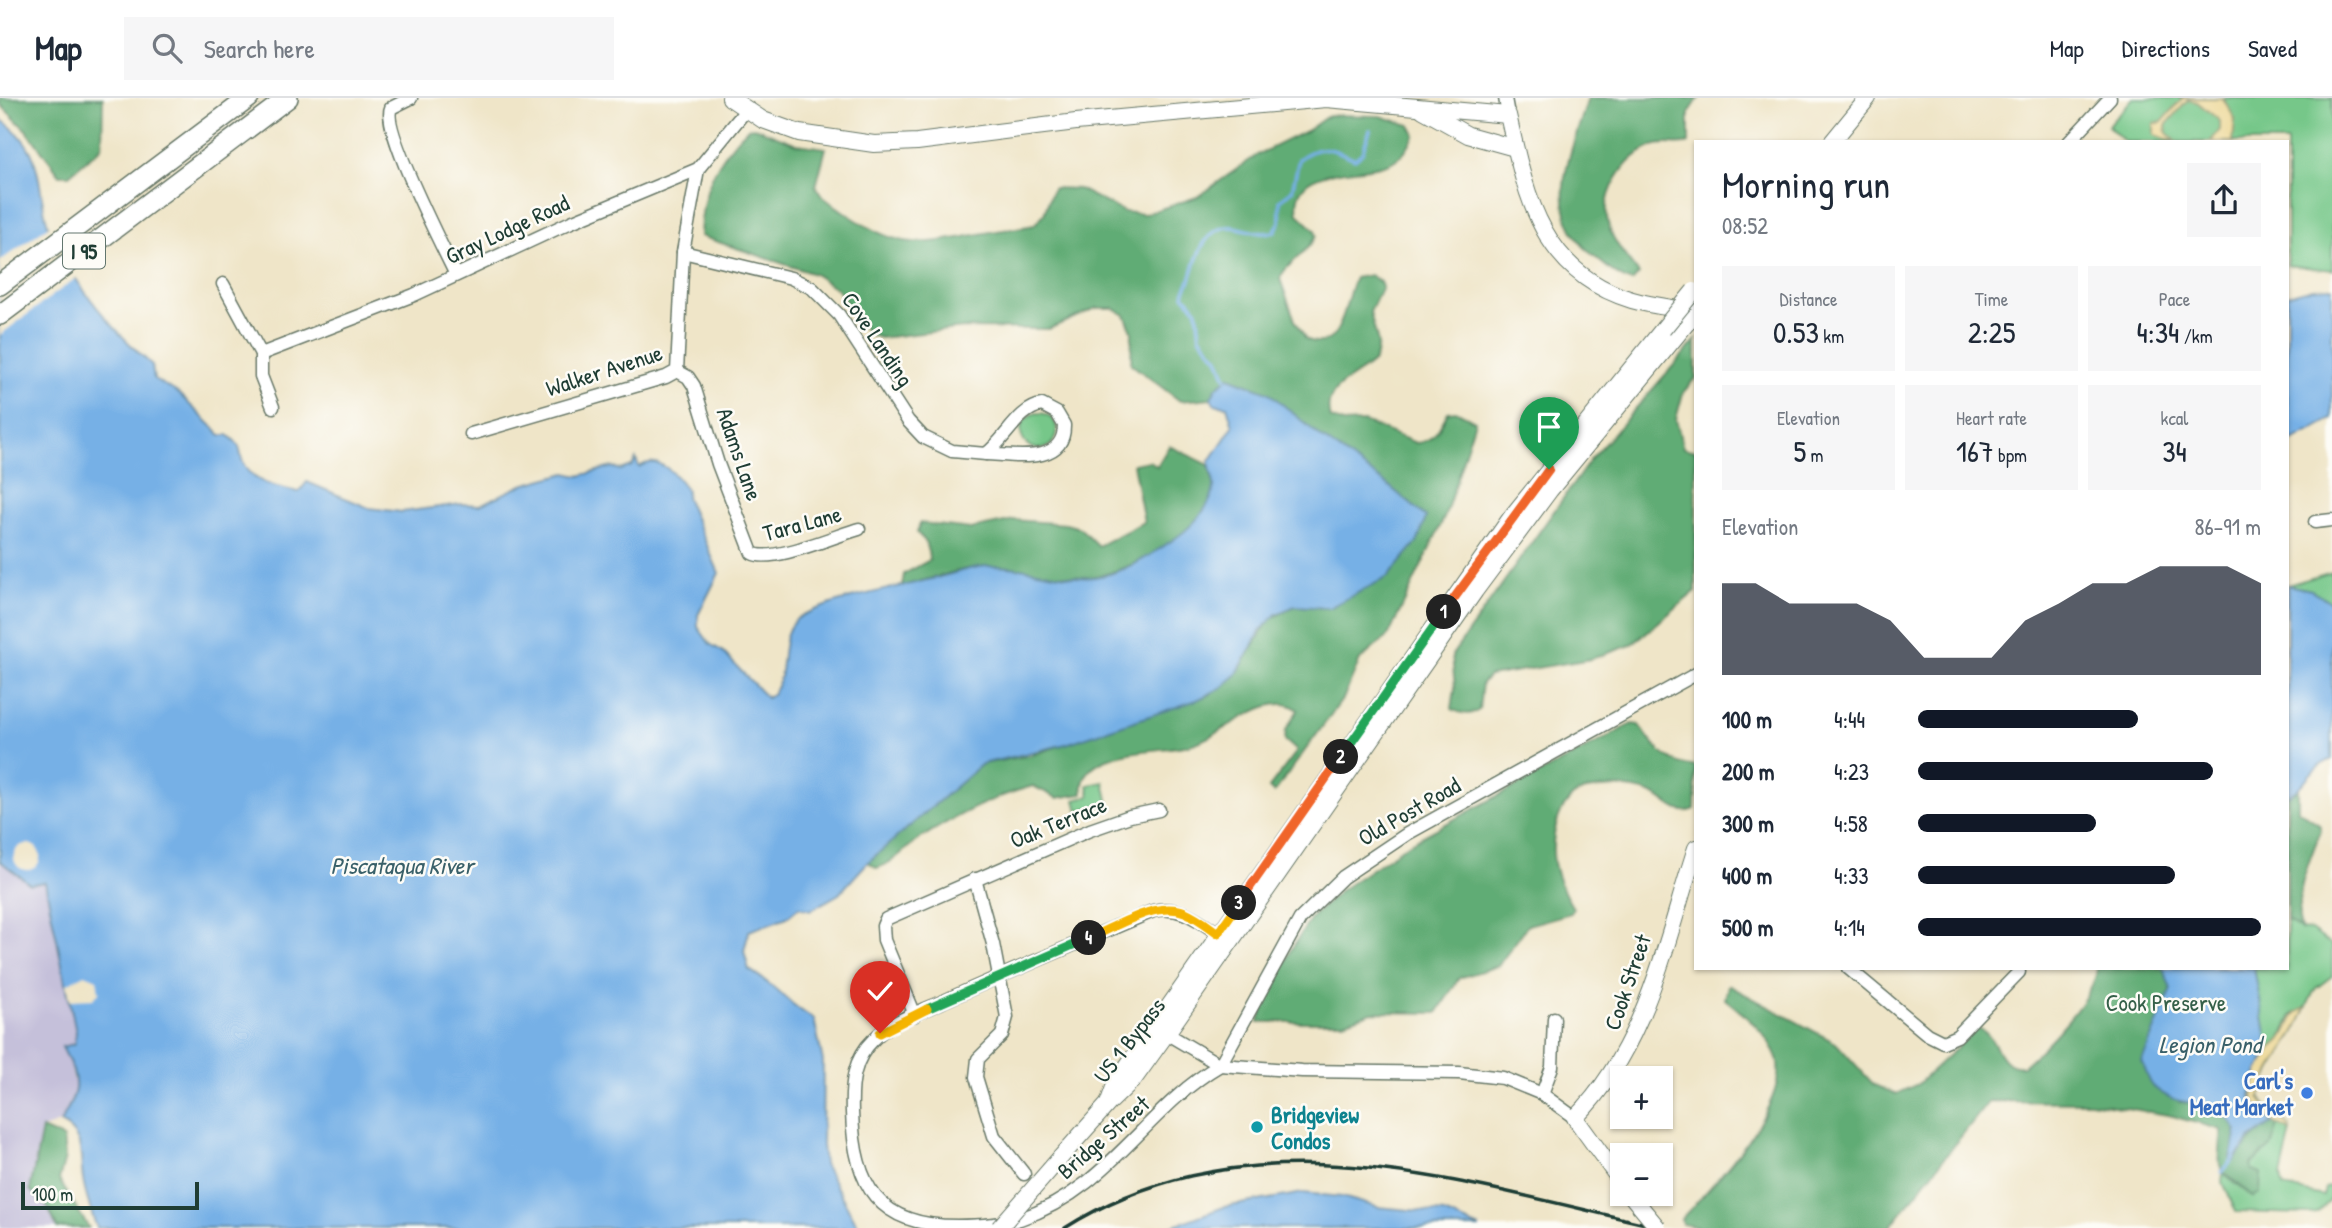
<!DOCTYPE html>
<meta charset="utf-8">
<style>
:root{--surface:#fff;--page:#f6f6f7;--text:#1f2937;--muted:#747a83;--line:#e0e1e3;--accent:#111827}
body{margin:0;font-family:"Patrick Hand",sans-serif;background:var(--page);color:var(--text);height:100vh;display:flex;flex-direction:column;font-size:26px;white-space:nowrap}
*{box-sizing:border-box;margin:0}
p{font-size:23px;color:var(--muted)}
.icon{flex:none;width:38px;height:38px;fill:none;stroke:currentColor;stroke-width:2;stroke-linecap:round;stroke-linejoin:round}
.map{position:relative;flex:1;overflow:hidden}
.side{position:absolute;left:1694px;top:42px;width:595px;height:830px;display:flex;flex-direction:column;background:var(--surface);border-radius:0px;box-shadow:0 2px 5px #0004}
.side>*{flex:none}
.controls{position:absolute;left:1610px;top:968px;display:grid;gap:14px}
.controls a{display:grid;place-items:center;width:63px;height:63px;border-radius:0px;background:var(--surface);box-shadow:0 2px 5px #0004;font-size:35px}
.scale{position:absolute;left:21px;bottom:18px;width:178px;box-sizing:border-box;padding-left:7px;border:4px solid #1f3d34;border-top:0;font-size:19px;line-height:24px;white-space:nowrap;color:#1f3d34;-webkit-text-stroke:5px #fdfcf7;paint-order:stroke}
.pin{position:absolute;display:grid;place-items:center;width:60px;height:60px;color:#fff;margin:-72px -30px;border-radius:50% 50% 50% 0;rotate:-45deg;box-shadow:0 0 7px #0007}
.pin .icon{rotate:45deg}
.km{position:absolute;width:35px;height:35px;margin:-18px;border-radius:50%;background:#222;color:#fff;font-size:19px;line-height:35px;text-align:center}
.round{display:grid;place-items:center;flex:none;width:74px;height:74px;border-radius:0px;background:var(--page)}
.head{display:flex;align-items:center;justify-content:space-between;height:119px;padding:0 28px}
h1{font-size:38px;font-weight:600;line-height:52px}
.metrics{display:grid;grid-template-columns:repeat(3,1fr);gap:10px;height:119px;padding:7px 28px}
.metrics div{display:grid;align-content:center;border-radius:0px;background:var(--page);text-align:center}
.metrics b{font-size:30px;font-weight:600}
.metrics small{font-size:19px;font-weight:400}
.metrics p{font-size:19px}
.chart{height:196px;padding:14px 28px}
.chart p{display:flex;justify-content:space-between}
.chart svg{width:100%;height:126px;margin-top:7px;fill:var(--accent);opacity:.7}
ul{padding:0 28px;list-style:none;font-size:23px}
li{display:grid;grid-template-columns:112px 84px 1fr;align-items:center;height:52px}
li i{height:18px;border-radius:9px;background:var(--accent)}
header{display:flex;align-items:center;gap:42px;box-sizing:border-box;height:98px;padding:0 35px;background:var(--surface);border-bottom:2px solid var(--line)}
header strong{font-size:33px}
nav{display:flex;gap:38px;margin-inline-start:auto;font-size:24px}
.search{width:490px;height:63px;background:var(--page);display:flex;align-items:center;gap:18px;box-sizing:border-box;padding:0 24px;border-radius:0px;color:var(--muted);font-size:26px}
.map>svg:first-child{display:block}
.industrial{fill:#c5c0da}
.green{fill:#76c789;stroke:#4a825e;stroke-width:2}
.forest{fill:#60ac75;stroke:#407454;stroke-width:2}
.sand{fill:#eeda9e;stroke:#868c69;stroke-width:2}
.water{fill:#76b0e6;stroke:#4a768d;stroke-width:2}
.pier{fill:#efe5c8}
.lines{fill:none;stroke-linecap:round;stroke-linejoin:round}
.stream{stroke:#76b0e6;stroke-width:3.5}
.minor-casing{stroke:#687868;stroke-width:15}
.major-casing{stroke:#687868;stroke-width:18}
.highway-casing{stroke:#687868;stroke-width:22}
.minor{stroke:#fff;stroke-width:12}
.major{stroke:#fff;stroke-width:16}
.highway{stroke:#fff;stroke-width:19}
.rail{stroke:#1f3d34;stroke-width:3.5}
.major-bridge-casing{stroke:#687868;stroke-width:18;stroke-linecap:butt}
.major-bridge{stroke:#fff;stroke-width:16}
.split-1-casing{stroke:#fff;stroke-width:14}
.split-2-casing{stroke:#fff;stroke-width:14}
.split-3-casing{stroke:#fff;stroke-width:14}
.split-4-casing{stroke:#fff;stroke-width:14}
.split-5-casing{stroke:#fff;stroke-width:14}
.split-6-casing{stroke:#fff;stroke-width:14}
.split-1{stroke:#f0652b;stroke-width:9}
.split-2{stroke:#22a559;stroke-width:9}
.split-3{stroke:#f0652b;stroke-width:9}
.split-4{stroke:#f5b400;stroke-width:9}
.split-5{stroke:#22a559;stroke-width:9}
.split-6{stroke:#f5b400;stroke-width:9}
.shop-dot{fill:#3f7fe0;stroke:#fdfcf7;stroke-width:2.5}
.culture-dot{fill:#0f9aa8;stroke:#fdfcf7;stroke-width:2.5}
.labels{text-anchor:middle;dominant-baseline:central;stroke-width:5;stroke-linejoin:round;paint-order:stroke}
.shield{fill:#fdfcf7;stroke:#62766e;stroke-width:2}
.shield-label{font-size:21px;font-weight:bold;fill:#1f3d34}
.street-label{font-size:23px;fill:#1f3d34;stroke:#fdfcf7}
.park-label{font-size:23px;fill:#356049;stroke:#fdfcf7}
.shop-label{font-size:23px;font-weight:bold;fill:#366cbe;stroke:#fdfcf7;text-anchor:end}
.culture-label{font-size:23px;font-weight:bold;fill:#0d838f;stroke:#fdfcf7;text-anchor:start}
.water-label{font-size:24px;font-style:italic;fill:#396069;stroke:#fdfcf7}
</style>
<header>
<strong>Map</strong>
<div class="search"><svg class="icon" aria-label="search" viewBox="0 0 24 24"><circle cx="10" cy="10" r="6"/><path d="M15 15l6 6"/></svg>Search here</div>
<nav><a>Map</a><a>Directions</a><a>Saved</a></nav>
</header>
<div class="map">
<svg width="2332" height="1130" viewBox="0 0 2332 1130">
<rect width="100%" height="100%" fill="#fdfcf7"/>
<filter id="ink" filterUnits="userSpaceOnUse"><feTurbulence type="fractalNoise" baseFrequency=".0143" numOctaves="2"/><feDisplacementMap in="SourceGraphic" scale="14" xChannelSelector="R" yChannelSelector="G"/><feConvolveMatrix kernelMatrix="1 2 1 2 8 2 1 2 1" color-interpolation-filters="sRGB"/></filter>
<filter id="wash" filterUnits="userSpaceOnUse"><feTurbulence type="fractalNoise" baseFrequency=".00686" numOctaves="4" result="noise"/><feDisplacementMap in="SourceGraphic" scale="28" xChannelSelector="R" yChannelSelector="G"/><feGaussianBlur stdDeviation="1.57" result="paint"/><feColorMatrix in="noise" values="0 0 0 0 0 0 0 0 0 0 0 0 0 0 0 0 0 1.4 0 .05"/><feComposite in="paint" operator="in"/></filter>
<g filter="url(#wash)">
<rect width="100%" height="100%" fill="#efe5c8"/>
<path class="industrial" d="M0 763 30 786 45 784 76 934 69 963 77 995 60 1025 42 1031 49 1111 57 1130H0Z"/>
<g class="green">
<path d="M2133 0H2332V172L2287 167V44H2125L2108 28Z"/>
<circle cx="1039" cy="333" r="18"/>
<path d="M2332 474V505L2311 492 2287 487Z"/>
<path d="M1104 684 1109 706 1078 713 1075 702 1090 698 1088 687Z"/>
<path d="M2287 822 2301 831 2311 832 2332 847V878L2315 891 2306 910 2292 917 2281 942 2269 952 2254 870H2287Z"/>
<path d="M2278 1027 2291 1033 2281 1078 2283 1089 2323 1098 2325 1090 2332 1088 2331 1102 2317 1115 2308 1116 2236 1114 2222 1082 2223 1076 2253 1099 2251 1067 2271 1049Z"/>
</g>
<g class="forest">
<path d="M0 0H103L102 49 69 77H60L27 33 0 6Z"/>
<path d="M1588 0H1699L1689 15V45C1678 49 1665 43 1653 48 1636 55 1626 65 1617 80 1593 120 1614 144 1639 176L1632 184C1617 179 1607 169 1596 160 1539 114 1571 58 1588 0Z"/>
<path d="M1329 17 1380 18 1410 27 1415 37C1409 46 1405 56 1395 62 1369 80 1288 61 1298 116L1315 132 1316 138C1308 155 1284 167 1280 181L1295 222 1306 241C1344 259 1344 200 1355 180L1370 177 1380 184 1382 189 1370 214 1378 245 1375 262C1359 280 1320 288 1330 320L1343 325 1364 324 1416 345C1434 344 1440 329 1448 314L1456 313 1475 323 1445 418 1389 537 1360 562 1344 599 1274 695 1269 690 1297 653 1285 642 1286 632 1298 612C1279 595 1245 618 1228 628 1215 635 1203 644 1189 647 1158 655 1077 648 1083 696L1057 700 1033 688C992 699 953 719 918 742 903 752 895 764 877 770L868 764 982 666 1032 657 1209 597 1236 577 1270 521 1295 508 1329 510 1366 490 1426 419 1388 387 1321 339 1268 294 1229 279 1216 290 1211 300 1180 303 1131 266 1132 233 1125 217 1113 210H1096L1049 231 964 230 880 240 868 236 837 191 814 176 700 138C701 93 715 62 748 30L754 29 797 46 826 50 816 88C823 102 831 104 843 113 899 152 916 148 980 136 998 132 1016 131 1034 127L1044 116 1053 90 1079 91 1124 114 1145 116 1197 99 1257 57 1308 32Z"/>
<path d="M1696 242V279L1683 295 1676 321 1683 350 1696 353V493L1631 547 1591 561 1489 578 1482 585 1479 612C1471 618 1460 616 1452 611L1455 590 1452 557 1591 361Z"/>
<path d="M1169 348 1209 367C1209 374 1214 381 1214 388 1214 429 1122 480 1086 479 1054 479 1023 467 990 468 961 469 931 482 902 488L904 476 930 462 925 443 917 435 920 425 971 431 1014 422 1066 426 1080 430 1098 448 1144 424 1133 366 1149 363 1157 368Z"/>
<path d="M1632 626 1639 627C1656 650 1665 665 1696 669L1695 711C1677 720 1667 701 1652 696 1631 688 1608 688 1587 692 1558 698 1550 739 1554 765 1557 781 1564 796 1573 810L1571 815 1528 827 1498 868 1459 880 1437 915 1372 914 1344 924H1258L1292 850 1311 820 1341 792 1408 746Z"/>
<path d="M2298 692V712L2319 726 2321 732C2310 761 2292 800 2301 831L2287 822V698Z"/>
<path d="M2097 870H2163L2171 890 2161 921 2180 1004C2206 1006 2224 1008 2237 1033L2231 1061 2235 1062C2245 1046 2257 1035 2273 1025L2278 1027 2271 1049 2251 1066 2252 1072 2261 1075 2260 1095 2253 1099C2218 1065 2216 1084 2222 1032L2168 1017 2090 1004 1989 1003 1889 1130H1702L1682 1126 1681 1121C1712 1089 1790 1007 1777 961 1770 937 1744 916 1725 901L1728 887 1836 945 1874 987 1896 996 1918 986 1978 930C1999 939 1997 972 2023 968 2044 950 2096 898 2097 870Z"/>
<path d="M42 1031 63 1040 65 1060 59 1082 89 1130H57L49 1111 30 1092Z"/>
</g>
<g class="sand">
<path d="M2183 0H2223L2235 21 2233 44H2210L2220 32V23L2197 4 2188 2 2166 27 2167 35 2177 44 2154 37V26L2162 24Z"/>
<path d="M2306 910C2293 946 2272 962 2260 999L2269 1013 2290 1028 2291 1033C2250 1017 2241 989 2269 953 2272 949 2278 946 2281 942 2292 929 2288 916 2306 910Z"/>
</g>
<g class="water">
<path d="M0 21C53 56 31 95 55 145 77 190 115 234 152 267L154 281 178 295 221 337H228C246 351 236 352 245 369 255 386 281 390 299 394L307 384 369 410 402 414 461 406 480 407 522 387 566 375 579 378 612 369 621 372 632 368 636 361 639 369C659 356 676 376 687 393L686 399 719 475 698 517V529L710 546 722 553 767 600C793 584 771 532 803 517 845 498 892 491 936 480 954 476 969 469 987 468 1018 467 1046 476 1076 479 1115 483 1147 460 1177 439 1191 429 1212 408 1214 389 1215 380 1208 373 1210 363L1233 328 1227 308 1214 306 1211 300 1216 290 1229 279 1268 294 1321 339 1388 387 1426 419 1418 443 1388 479 1329 510 1295 508 1276 516 1261 532 1236 577 1221 590 1197 602 1066 646 982 666 868 764 839 796 811 812 799 809 787 819 749 833 744 853 749 872C773 885 790 908 814 921L823 963 822 1047 824 1066 859 1130H97C92 1117 87 1101 84 1087 78 1061 88 1039 60 1025 79 991 81 986 62 949L74 946 76 934 45 784 30 786 0 763Z"/>
<path d="M2332 189V321L2287 346V197L2313 190Z"/>
<path d="M2287 487 2311 492 2332 505V661C2305 673 2307 688 2287 698Z"/>
<path d="M2163 870H2254L2269 952 2258 973 2251 997 2253 1004 2273 1025 2250 1041 2234 1063 2231 1061 2237 1033C2216 993 2181 1016 2153 988 2148 983 2145 970 2142 963L2171 891Z"/>
<path d="M1303 1095 1342 1099 1377 1109 1444 1115 1480 1130H1166L1224 1109Z"/>
</g>
<g class="pier">
<path d="M51 126 68 162 80 177 0 237V163Z"/>
<circle cx="27" cy="759" r="13"/>
<path d="M85 876 97 881 99 895 93 901 70 902 67 886Z"/>
</g>
<g class="lines">
<g class="stream">
<path d="M1226 280 1218 260 1200 239 1197 212 1184 197C1184 190 1188 189 1190 182 1195 164 1204 128 1231 129 1247 130 1257 138 1274 134L1280 124V102L1292 93 1299 61C1321 44 1333 51 1355 61L1362 55 1370 32"/>
<path d="M2222 1074 2234 1060"/>
</g>
</g>
</g>
<g filter="url(#ink)">
<g class="lines">
<g class="minor-casing">
<g id="minor">
<path d="M411 0 391 10C381 29 444 152 456 177"/>
<path d="M1505 0 1508 17"/>
<path d="M2069 44 2110 0"/>
<path d="M683 154 791 180 812 190 839 217 908 323 923 339 952 353 986 356"/>
<path d="M223 186 261 256V278L273 309"/>
<path d="M261 256 414 197 571 124 698 71 746 12"/>
<path d="M677 273 688 279 694 288 718 366 752 455C771 466 837 437 859 431"/>
<path d="M1042 307 1057 315 1064 327C1065 368 1013 357 986 356 1006 341 1019 310 1042 307Z"/>
<path d="M471 336 666 279 677 273 683 154 698 71"/>
<path d="M2315 424 2332 422"/>
<path d="M975 781 993 846 1007 919 1002 937 978 961 976 979 994 1038 1024 1076"/>
<path d="M1848 870 1927 936 1943 944 1957 938 2019 874"/>
<path d="M915 917 884 842 883 828 886 821 1090 732 1130 718 1159 712"/>
<path d="M1159 931 1220 967 1302 973 1459 975 1503 980 1542 996 1575 1020"/>
<path d="M1220 967C1145 1011 1110 1091 1020 1121 1000 1127 977 1128 957 1128 878 1128 854 1088 852 1014 851 986 853 961 874 941 892 922 921 914 944 903 1013 872 1083 843 1153 813 1182 806 1202 825 1225 840"/>
<path d="M1220 967 1300 821 1343 779 1407 736 1696 576"/>
<path d="M1542 996 1552 969 1554 920"/>
</g>
</g>
<g class="major-casing">
<g id="major">
<path d="M730 0 763 22 799 35 874 46 917 44 1076 24 1326 1 1508 17C1526 97 1541 175 1632 202 1653 208 1675 210 1696 214"/>
<path d="M1423 12 1468 37 1515 50"/>
<path d="M1832 44 1868 0"/>
<path d="M1110 1004 1134 981 1167 935 1475 493 1550 392 1696 214"/>
<path d="M1060 1060 1108 1006 1116 984 1512 418 1663 231"/>
<path d="M1622 1085 1575 1020C1646 949 1666 842 1696 750"/>
<path d="M1630 1096 1639 1107"/>
</g>
</g>
<g class="highway-casing">
<g id="highway">
<path d="M0 187 249 0"/>
<path d="M0 217 288 0"/>
</g>
</g>
<use href="#minor" class="minor"/>
<use href="#major" class="major"/>
<use href="#highway" class="highway"/>
<path class="rail" d="M1065 1130C1253 1012 1465 1086 1663 1130"/>
<g class="major-bridge-casing">
<g id="major-bridge">
<path d="M1663 231 1694 193"/>
<path d="M1639 1107 1658 1130"/>
<path d="M999 1130 1060 1060"/>
</g>
</g>
<use href="#major-bridge" class="major-bridge"/>
</g>
</g>
<g class="lines" filter="url(#ink)">
<g class="split-1-casing">
<path id="split-1" d="M1444 514 1549 371"/>
</g>
<g class="split-2-casing">
<path id="split-2" d="M1341 659 1444 514"/>
</g>
<g class="split-3-casing">
<path id="split-3" d="M1239 805 1341 659"/>
</g>
<g class="split-4-casing">
<path id="split-4" d="M1089 840C1116 829 1156 802 1185 814 1197 819 1208 828 1218 835L1239 805"/>
</g>
<g class="split-5-casing">
<path id="split-5" d="M927 911 1089 840"/>
</g>
<g class="split-6-casing">
<path id="split-6" d="M880 935 927 911"/>
</g>
<use href="#split-1" class="split-1"/>
<use href="#split-2" class="split-2"/>
<use href="#split-3" class="split-3"/>
<use href="#split-4" class="split-4"/>
<use href="#split-5" class="split-5"/>
<use href="#split-6" class="split-6"/>
</g>
<circle class="shop-dot" cx="2307" cy="995" r="7"/>
<circle class="culture-dot" cx="1257" cy="1029" r="7"/>
<g class="labels">
<rect class="shield" x="63" y="135.5" width="42" height="35" rx="5"/>
<g class="shield-label">
<text x="84" y="153">I 95</text>
</g>
<g class="street-label">
<text transform="translate(507 131) rotate(-25)">Gray Lodge Road</text>
<text transform="translate(878 241) rotate(56)">Cove Landing</text>
<text transform="translate(604 272) rotate(-18)">Walker Avenue</text>
<text transform="translate(740 356) rotate(71)">Adams Lane</text>
<text transform="translate(802 425) rotate(-15)">Tara Lane</text>
<text transform="translate(1409 713) rotate(-30)">Old Post Road</text>
<text transform="translate(1058 724) rotate(-22)">Oak Terrace</text>
<text transform="translate(1627 884) rotate(-71)">Cook Street</text>
<text transform="translate(1129 942) rotate(-52)">US 1 Bypass</text>
<text transform="translate(1103 1039) rotate(-41)">Bridge Street</text>
</g>
<g class="park-label">
<text x="2166" y="904">Cook Preserve</text>
</g>
<g class="shop-label">
<text x="2293" y="982">Carl's<tspan x="2293" dy="26">Meat Market</tspan></text>
</g>
<g class="culture-label">
<text x="1271" y="1016">Bridgeview<tspan x="1271" dy="26">Condos</tspan></text>
</g>
<g class="water-label">
<text x="402" y="767">Piscataqua River</text>
<text x="2210" y="946">Legion Pond</text>
</g>
</g>
</svg>
<div class="controls">
<a>+</a>
<a>−</a>
</div>
<div class="scale">100 m</div>
<div class="pin" style="left:1549px;top:371px;background:#1e9e55"><svg class="icon" aria-label="arrive" viewBox="0 0 24 24"><path d="M6 21V4h12l-3 4 3 4H6"/></svg></div>
<div class="pin" style="left:880px;top:935px;background:#d93025"><svg class="icon" aria-label="check" viewBox="0 0 24 24"><path d="M5 12l5 5 9-10"/></svg></div>
<b class="km" style="left:1444px;top:514px">1</b>
<b class="km" style="left:1341px;top:659px">2</b>
<b class="km" style="left:1239px;top:805px">3</b>
<b class="km" style="left:1089px;top:840px">4</b>
<section class="side">
<div class="head"><div><h1>Morning run</h1><p>08:52</p></div><a class="round"><svg class="icon" aria-label="share" viewBox="0 0 24 24"><path d="M12 15V3M7 8l5-5 5 5M5 13v7h14v-7"/></svg></a></div>
<div class="metrics">
<div><p>Distance</p><b>0.53<small> km</small></b></div>
<div><p>Time</p><b>2:25</b></div>
<div><p>Pace</p><b>4:34<small> /km</small></b></div>
</div>
<div class="metrics">
<div><p>Elevation</p><b>5<small> m</small></b></div>
<div><p>Heart rate</p><b>167<small> bpm</small></b></div>
<div><p>kcal</p><b>34</b></div>
</div>
<div class="chart"><p><span>Elevation</span>86–91 m</p>
<svg viewBox="0 0 160 44" preserveAspectRatio="none"><path d="M0 44V12L10 12L20 19L30 19L40 19L50 25L60 38L70 38L80 38L90 25L100 19L110 12L120 12L130 6L140 6L150 6L160 12V44z"/></svg>
</div>
<ul>
<li><b>100 m</b>4:44<i style="width:64%"></i></li>
<li><b>200 m</b>4:23<i style="width:86%"></i></li>
<li><b>300 m</b>4:58<i style="width:52%"></i></li>
<li><b>400 m</b>4:33<i style="width:75%"></i></li>
<li><b>500 m</b>4:14<i style="width:100%"></i></li>
</ul>
</section>
</div>
